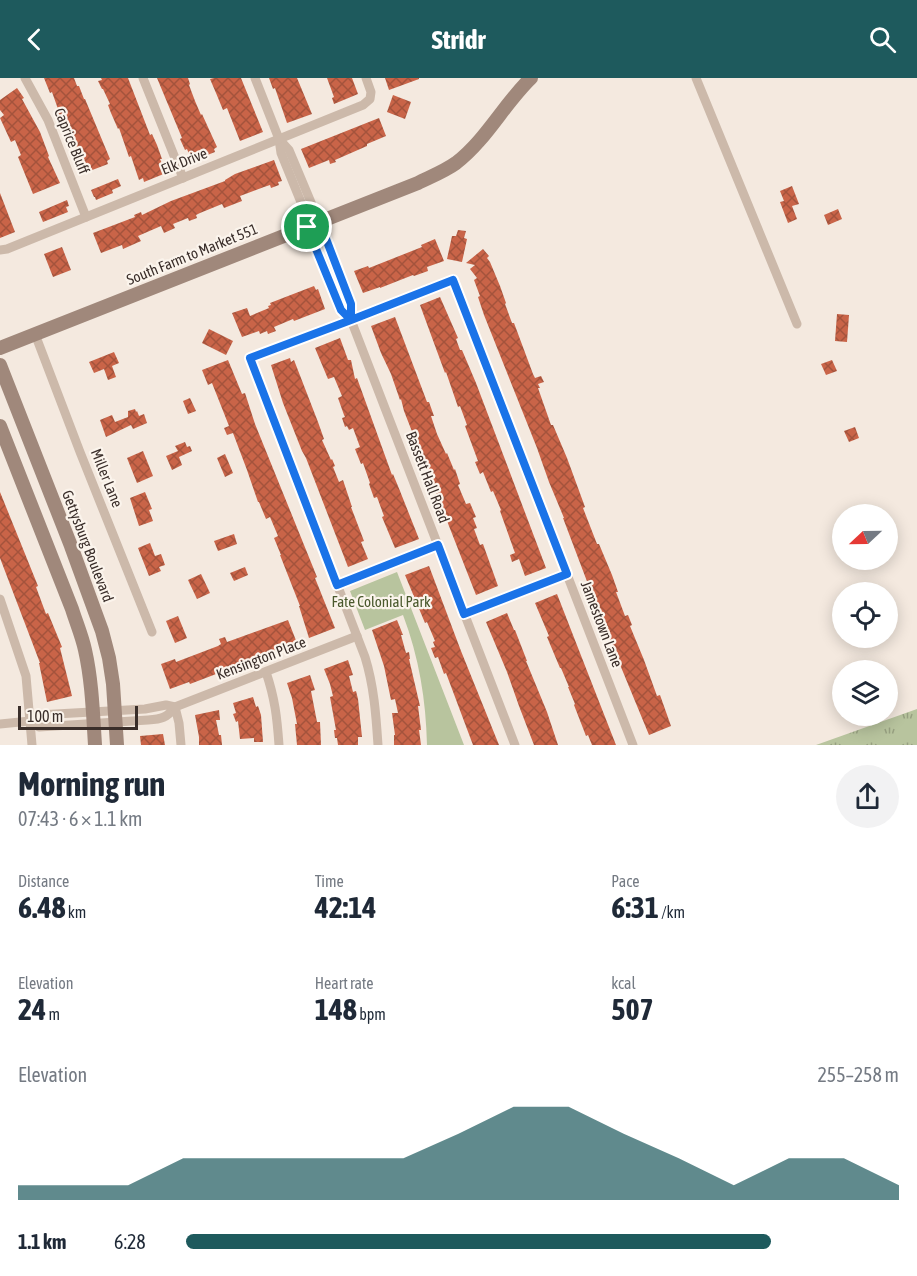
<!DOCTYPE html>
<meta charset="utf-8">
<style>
:root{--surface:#fff;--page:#f2f2f3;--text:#1f2937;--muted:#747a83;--accent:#1e5a5d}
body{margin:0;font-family:"Asap Condensed",sans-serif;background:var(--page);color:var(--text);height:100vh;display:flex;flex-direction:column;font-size:22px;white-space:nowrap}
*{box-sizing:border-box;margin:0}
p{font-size:20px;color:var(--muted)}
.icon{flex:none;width:33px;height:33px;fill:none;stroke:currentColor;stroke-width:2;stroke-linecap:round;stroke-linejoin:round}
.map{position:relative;height:667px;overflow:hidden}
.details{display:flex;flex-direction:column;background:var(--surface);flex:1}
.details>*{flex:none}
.needle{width:39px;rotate:248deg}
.buttons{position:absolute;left:832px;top:426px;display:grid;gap:12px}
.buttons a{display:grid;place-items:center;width:66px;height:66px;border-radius:50%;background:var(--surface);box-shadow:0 3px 15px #0003;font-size:30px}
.scale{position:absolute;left:18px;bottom:15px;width:120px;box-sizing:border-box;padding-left:6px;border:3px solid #3a2e2a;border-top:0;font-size:16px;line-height:21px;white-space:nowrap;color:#3a2e2a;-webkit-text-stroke:4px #fbf4ec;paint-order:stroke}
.pin{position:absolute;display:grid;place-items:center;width:51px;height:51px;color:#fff;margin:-26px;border:3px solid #fff;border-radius:50%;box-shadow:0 2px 6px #0007}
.round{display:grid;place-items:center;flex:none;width:63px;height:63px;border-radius:32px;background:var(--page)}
.headline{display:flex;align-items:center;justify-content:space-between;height:102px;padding:0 18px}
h1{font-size:33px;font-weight:700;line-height:45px}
.metrics{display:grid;grid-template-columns:repeat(3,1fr);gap:9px;height:102px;padding:6px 18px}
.metrics div{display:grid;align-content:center}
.metrics b{font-size:30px;font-weight:700}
.metrics small{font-size:16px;font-weight:400}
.metrics p{font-size:16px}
.chart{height:168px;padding:12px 18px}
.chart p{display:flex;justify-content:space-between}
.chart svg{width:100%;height:108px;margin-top:6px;fill:var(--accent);opacity:.7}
ul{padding:0 18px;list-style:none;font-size:20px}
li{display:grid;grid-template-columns:96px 72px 1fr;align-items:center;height:45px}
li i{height:15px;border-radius:8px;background:var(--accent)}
header{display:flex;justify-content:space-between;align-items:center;height:78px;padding:0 18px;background:var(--accent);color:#fff;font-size:27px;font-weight:700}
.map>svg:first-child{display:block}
.grass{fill:url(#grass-tufts)}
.green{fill:#b8c49e}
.building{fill:url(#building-cross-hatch)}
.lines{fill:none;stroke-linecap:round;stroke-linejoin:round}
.street{stroke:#ccb9aa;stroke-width:9}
.secondary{stroke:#a0887b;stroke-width:14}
.route-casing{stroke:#fff;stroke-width:12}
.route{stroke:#1a73e8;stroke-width:8}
.labels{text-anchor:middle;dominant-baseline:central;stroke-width:4.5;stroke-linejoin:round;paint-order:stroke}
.street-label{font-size:15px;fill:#3a2e2a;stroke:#fbf4ec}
.park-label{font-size:15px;fill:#4a592d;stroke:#fbf4ec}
</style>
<header><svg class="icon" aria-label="back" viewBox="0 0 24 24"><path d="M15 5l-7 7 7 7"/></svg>Stridr<svg class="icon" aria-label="search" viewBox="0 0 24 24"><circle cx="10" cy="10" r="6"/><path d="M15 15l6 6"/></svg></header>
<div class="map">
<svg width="917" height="667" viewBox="0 0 917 667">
<defs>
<pattern id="grass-tufts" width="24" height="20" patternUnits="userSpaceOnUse" patternTransform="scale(1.5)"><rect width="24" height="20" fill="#b8c49e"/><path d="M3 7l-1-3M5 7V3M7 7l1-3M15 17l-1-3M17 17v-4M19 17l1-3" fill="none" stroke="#97a081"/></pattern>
<pattern id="building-cross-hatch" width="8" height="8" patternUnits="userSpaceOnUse" patternTransform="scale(1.5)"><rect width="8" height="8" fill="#c96448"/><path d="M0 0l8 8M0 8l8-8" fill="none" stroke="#a4533c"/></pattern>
</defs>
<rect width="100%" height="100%" fill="#f4e9df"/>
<path class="grass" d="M917 631V667H816Z"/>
<path class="green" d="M397 494 464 667H427C426 622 419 579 403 537L365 552 350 513Z"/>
<g class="building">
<path d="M44 0H74L77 8H79L84 21H85L110 81 107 83 108 86 87 94 84 89 82 90 61 37 59 38 57 31H58L52 14 50 15Z"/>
<path d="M101 0H128L150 57 152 56 157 67 162 81H160L166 95 144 104 143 100 139 102 131 78 129 79 119 50 118 51 111 35 108 27 110 26 103 11H102L98 3 102 2Z"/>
<path d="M157 0H188L190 6 189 7 195 23 201 37 202 36 217 69 214 71 215 74 192 83 187 71 185 72 180 61 182 60Z"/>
<path d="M214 0H241L263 54 240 63 227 30 223 32 216 15 210 1Z"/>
<path d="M269 0H297L312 36 287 45 275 10 273 11Z"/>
<path d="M327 0H352L358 16 334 26 332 20 334 19Z"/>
<path d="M385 0H419V1L389 12Z"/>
<path d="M17 10 24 20 22 21 40 54 49 78 48 79 60 105 33 116 18 79 21 77 15 62 11 64 0 40 4 37 0 32V22Z"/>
<path d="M393 17 411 24 405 41 387 34Z"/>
<path d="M379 40 386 58 367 66V68L335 82 336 84 330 86 329 82 309 90 301 71Z"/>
<path d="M274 82 282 103 278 104 279 107 271 110 270 107 264 109 240 118 242 123 224 130 222 126 200 135 196 137 197 140 189 143 188 140 173 146 175 150 164 155 161 148 138 158 141 163 123 171 122 167 101 175 93 155 135 139 134 137 141 134 142 137 171 123 225 103V102L235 96Z"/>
<path d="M118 101 121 108 112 112 113 115 96 122 95 119H94L91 112Z"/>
<path d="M792 108 799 126 792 128 797 141 788 145 780 124 784 123 780 113Z"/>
<path d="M0 115 15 154 0 160Z"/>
<path d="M67 122 69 128 66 129 68 134 43 144 39 134Z"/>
<path d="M838 131 842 141 828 147 824 137Z"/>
<path d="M458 152 466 153 464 160 467 161 462 184 447 181 452 158H456Z"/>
<path d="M435 161 444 183 427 189 428 193 414 198 413 197 380 210V209L363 215 354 193 368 188 369 190 422 169 421 167Z"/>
<path d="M62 169 71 192 53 199 44 176Z"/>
<path d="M483 171 489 178 487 180 490 184 500 208 506 225 505 226 512 245H514L533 296 535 300 541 298 544 304 538 306 540 310H538L551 347H553L567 380 585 429 583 430 597 466H599L612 497 618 514H616L625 538 628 537 632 547 630 548 644 582 657 618 660 617 671 648 649 657 602 543 563 440H564L549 404 537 370 484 237 478 219 480 218 474 202 477 200 470 191 475 187 466 185Z"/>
<path d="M314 208 316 212 318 211 325 231 294 243 293 241 274 249 276 253 268 256 267 253 260 256 259 253 242 259 232 235 247 230 250 238 269 230 268 228 271 227 270 225Z"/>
<path d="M440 219 458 260 456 261 460 272H462L476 305 546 490 525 498 519 481 512 484 510 477 515 475 500 433 501 432 493 413 491 414 483 394 480 396 475 384 478 383 465 348 467 347 460 328 458 329 446 294 445 295 420 227Z"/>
<path d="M837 236 849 237 847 264 835 263Z"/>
<path d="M395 239 427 324H429L434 338H431L437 356 446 376 447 375 454 392 455 391 460 406 458 407 466 426 470 425 476 439 473 440 477 450 474 451 480 467 483 466 498 508 476 517 404 333 401 321 400 322 391 296 381 275 371 248Z"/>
<path d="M209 251 233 263 226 277 202 265Z"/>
<path d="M340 260 348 282H351L355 301 357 300 392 397 393 396 400 413 419 461 395 470 382 439 384 438 377 419 374 420 369 406 370 405 363 385 361 386 355 371 360 369 353 350 349 352 347 348 345 349 342 340 345 339 344 337 338 320 342 318 334 299 328 301 315 270Z"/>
<path d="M114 274 119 285 112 288 116 299 108 302 104 291 94 295 89 284Z"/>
<path d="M290 280 291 284 294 282 318 344 324 361 322 362 331 382 332 381 335 388 333 389 339 404 343 402 352 429H351L364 463 361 464 368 481 348 489 306 380 302 373 283 325 271 287Z"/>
<path d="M228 282 242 316 245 315 255 346 317 499 315 500 335 550 309 560 299 528H300L280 477H281L274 460 278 458 270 439 266 441 259 424H258L247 392 233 355 227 357 224 350 229 348 212 305 208 307 202 292Z"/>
<path d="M832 282 837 293 826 297 821 286Z"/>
<path d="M190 320 196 333 188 336 183 323Z"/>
<path d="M135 331 136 334 137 333 139 338 144 336 147 345 133 351 131 347 106 359 100 342 112 337 115 344 128 339V333Z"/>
<path d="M855 349 859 360 849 364 844 353Z"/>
<path d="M185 364 187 369 190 368 192 373 179 379 182 387 172 392 166 378 178 373 175 368Z"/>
<path d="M143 373 153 398 137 405 127 380Z"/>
<path d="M225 376 233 395 225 399 217 380Z"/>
<path d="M0 414 38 508 36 509 46 536 48 535 62 569 60 570 72 618 47 624 39 585H40L0 480Z"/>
<path d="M145 414 152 431 149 432 153 443 139 448 130 420Z"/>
<path d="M234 456 237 466 218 473 214 463Z"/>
<path d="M150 465 155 478 161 476 165 487 159 489 161 493 149 498 138 470Z"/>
<path d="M429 488 461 573 499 667H473L446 595 444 596 438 579 435 580 431 570 435 569 433 564 435 563 427 544 425 545 405 497Z"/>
<path d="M245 489 248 497 234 503 230 495Z"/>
<path d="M201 496 210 515 197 521 188 502Z"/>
<path d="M557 516 589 598 616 667H592L588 657 586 658 574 627 575 626 568 609H569L561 590H560L547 559 549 558 535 525Z"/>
<path d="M507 535 514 552H515L527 583H526L547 634 558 667H534L519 628 507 594 486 544Z"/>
<path d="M178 538 187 560 175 565 166 543Z"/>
<path d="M288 542 297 565 190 606 189 604 170 611 161 586 175 581 176 584 218 568 221 566 219 561 225 559 227 564Z"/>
<path d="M397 542 403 557H401L406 575 409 574 410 581H409L420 628H418L421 652H419L421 667H394V657H395L392 635H398L395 621 391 622 384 588 372 552Z"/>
<path d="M348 582 353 597 349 598 353 614 356 613 358 621 362 659H358V667H338L337 660H335L334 652H336L330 619 333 618 330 606 324 591Z"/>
<path d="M310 597 315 612 311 613 317 644H320L321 667H297L295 646H297L292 620 287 605Z"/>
<path d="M253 619 256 629 258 628 261 637 263 664H254V660L240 661 238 643 236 644 233 636 236 635 233 625Z"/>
<path d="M219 632 220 642H216L219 657H221L222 667H199V659L195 637Z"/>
<path d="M163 656 165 667H141L140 658Z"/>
</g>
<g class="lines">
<g class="street">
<path d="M25 0 48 42 86 139"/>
<path d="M143 0 183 100"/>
<path d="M255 0 279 61 281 75 305 134 307 149 341 232 351 242"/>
<path d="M696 0 797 246"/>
<path d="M279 61 289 72 323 153 351 226V242L515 667"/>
<path d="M0 172 7 171 363 27 370 21 371 14 366 0"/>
<path d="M35 256 80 374 152 554"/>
<path d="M337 507 438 467"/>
<path d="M0 521 26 598 32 667"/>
<path d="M464 536 567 496"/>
<path d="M266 594C275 621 277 639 279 667"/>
<path d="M175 629 179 645 181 667"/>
<path d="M30 643 39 649 148 642C161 641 167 640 175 629"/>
<path d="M0 646 30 643 38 637 145 631 166 627 175 629 357 558"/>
<path d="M378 667C376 637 374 608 365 579L250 280 453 202 633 667"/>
</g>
<g class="secondary">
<path d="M0 270 418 105C430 99 445 93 456 85 486 62 504 26 531 0"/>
<path d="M0 287 71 468 102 553 109 580 113 606 117 667"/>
<path d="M0 348 72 531C76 544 82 558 85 572 92 603 93 636 95 667"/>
</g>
</g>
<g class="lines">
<g class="route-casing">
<path id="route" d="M307 149 341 232 351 242 250 280 337 507 438 467 464 536 567 496 453 202 351 242V226L323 153 319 144 307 149"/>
</g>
<use href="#route" class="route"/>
</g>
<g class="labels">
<g class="street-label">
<text transform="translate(72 63) rotate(68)">Caprice Bluff</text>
<text transform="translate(184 83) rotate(-22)">Elk Drive</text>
<text transform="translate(192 176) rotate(-22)">South Farm to Market 551</text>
<text transform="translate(428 399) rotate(69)">Bassett Hall Road</text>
<text transform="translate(107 400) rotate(68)">Miller Lane</text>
<text transform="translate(88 468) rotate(69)">Gettysburg Boulevard</text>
<text transform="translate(602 546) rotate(69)">Jamestown Lane</text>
<text transform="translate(261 580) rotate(-21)">Kensington Place</text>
</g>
<g class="park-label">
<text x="381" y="523">Fate Colonial Park</text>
</g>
</g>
</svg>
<div class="buttons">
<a><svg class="needle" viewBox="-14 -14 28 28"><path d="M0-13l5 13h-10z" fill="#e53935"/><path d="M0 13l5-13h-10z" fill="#747a83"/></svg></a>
<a><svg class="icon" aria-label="locate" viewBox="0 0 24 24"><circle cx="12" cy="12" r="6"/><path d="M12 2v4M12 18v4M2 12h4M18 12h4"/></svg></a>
<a><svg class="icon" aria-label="layers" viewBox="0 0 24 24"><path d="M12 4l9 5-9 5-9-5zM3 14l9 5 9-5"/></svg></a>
</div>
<div class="scale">100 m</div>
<div class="pin" style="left:307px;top:149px;background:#1e9e55"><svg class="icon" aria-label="arrive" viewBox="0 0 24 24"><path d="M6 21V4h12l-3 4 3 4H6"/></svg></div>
</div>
<section class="details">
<div class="headline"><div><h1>Morning run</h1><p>07:43 · 6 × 1.1 km</p></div><a class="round"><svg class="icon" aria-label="share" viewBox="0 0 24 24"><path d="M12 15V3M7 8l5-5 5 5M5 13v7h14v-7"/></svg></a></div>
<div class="metrics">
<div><p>Distance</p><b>6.48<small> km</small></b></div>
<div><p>Time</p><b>42:14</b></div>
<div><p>Pace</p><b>6:31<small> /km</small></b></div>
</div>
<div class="metrics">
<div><p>Elevation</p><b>24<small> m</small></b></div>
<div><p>Heart rate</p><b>148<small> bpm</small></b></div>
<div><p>kcal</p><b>507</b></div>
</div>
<div class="chart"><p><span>Elevation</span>255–258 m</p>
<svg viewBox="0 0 160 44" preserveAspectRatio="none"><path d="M0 44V38L10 38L20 38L30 27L40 27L50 27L60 27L70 27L80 17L90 6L100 6L110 17L120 27L130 38L140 27L150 27L160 38V44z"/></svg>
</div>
<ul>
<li><b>1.1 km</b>6:28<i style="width:82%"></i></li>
</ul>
</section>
